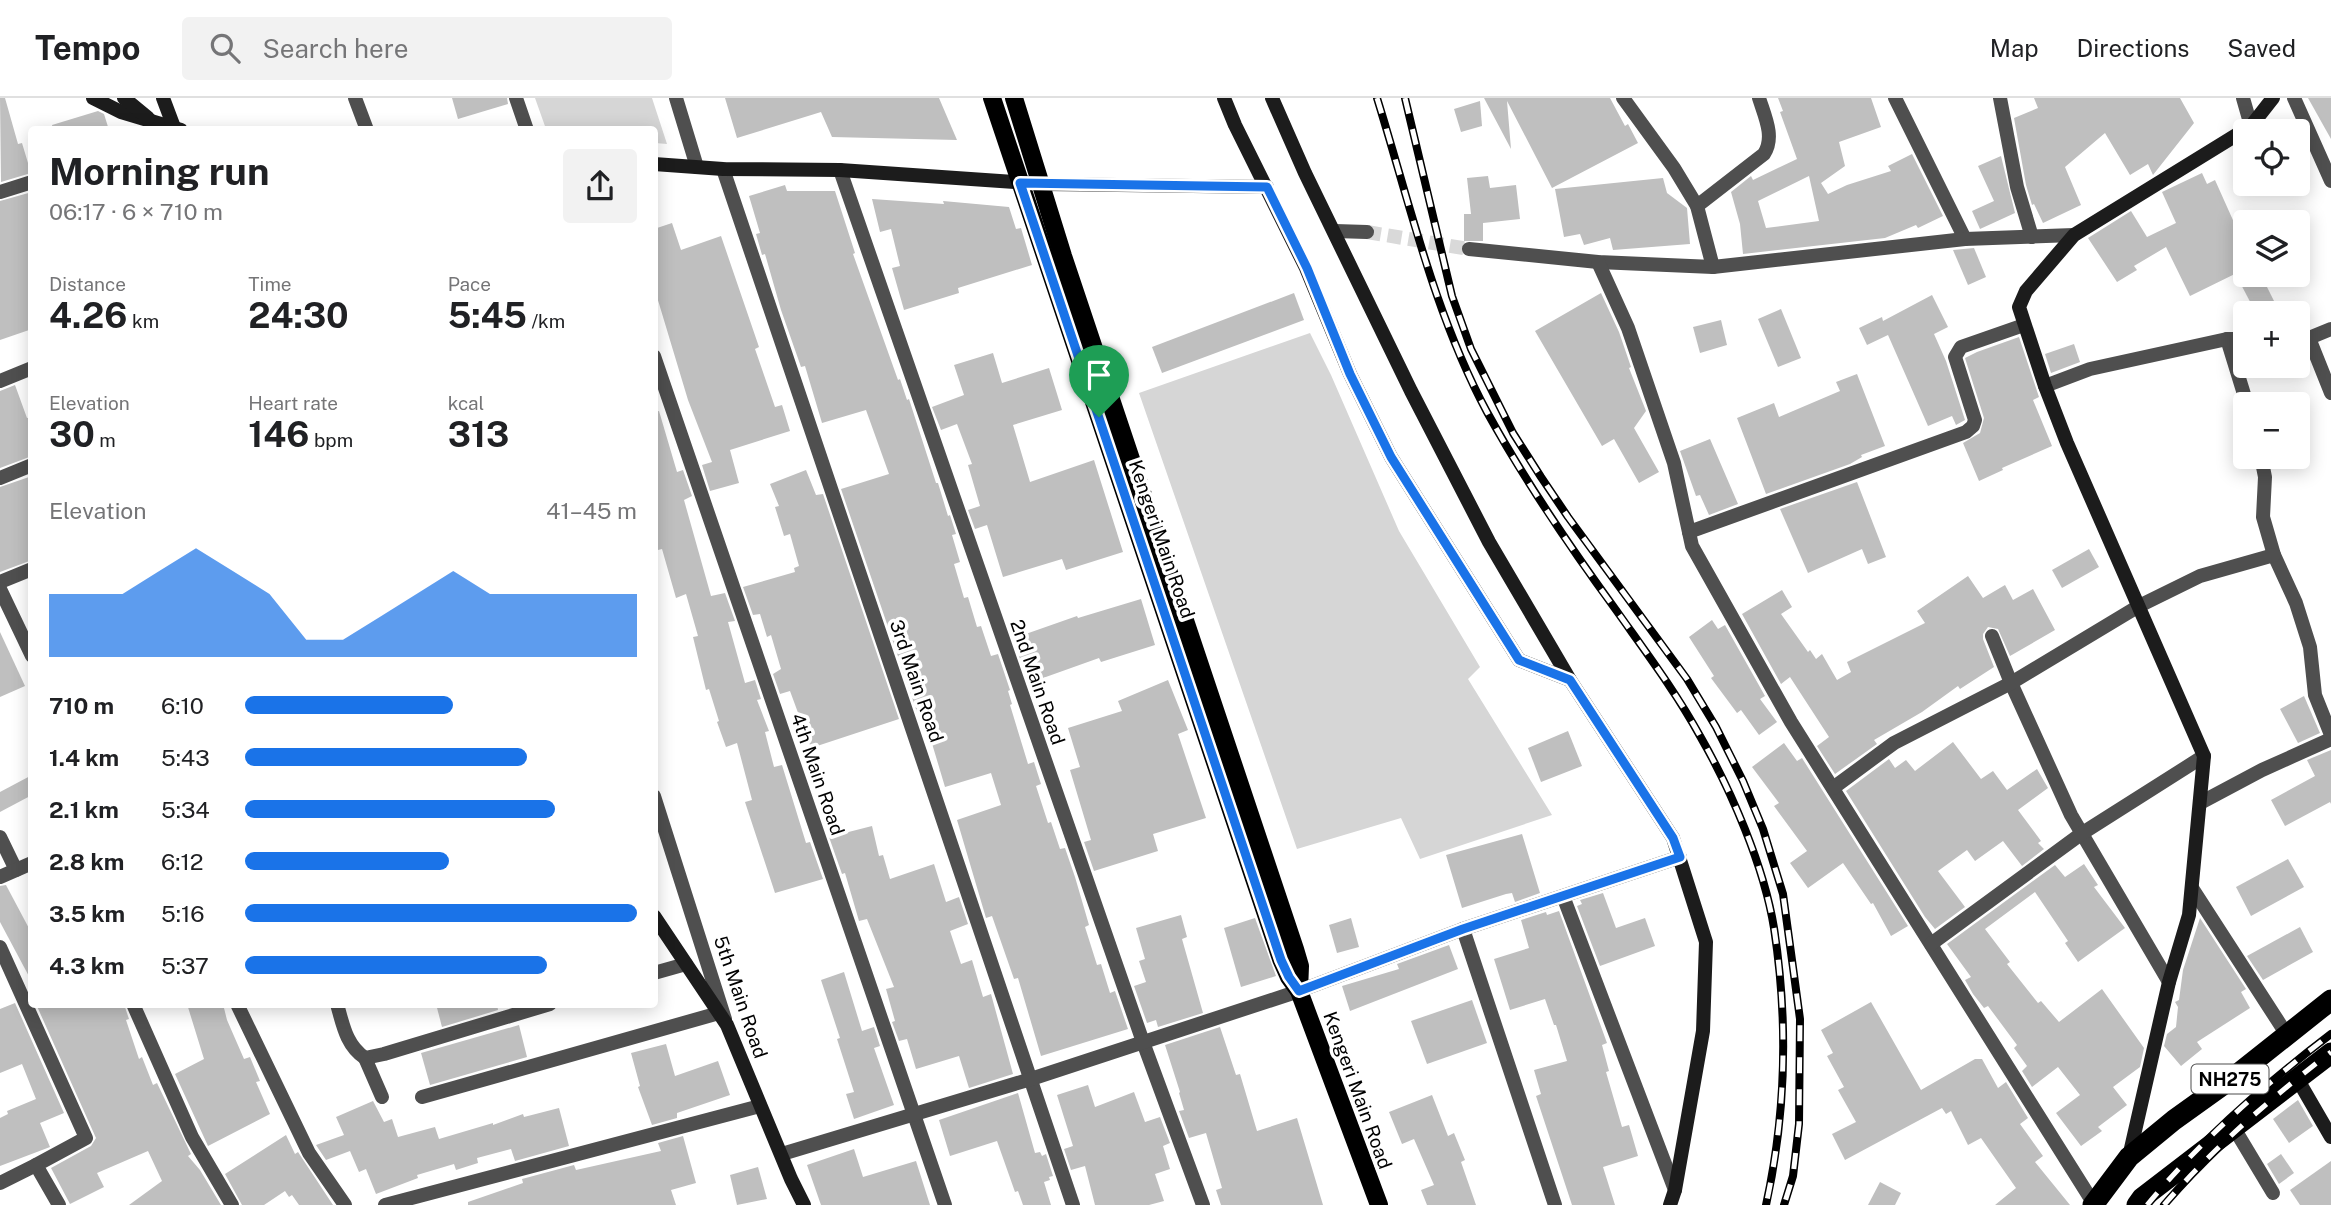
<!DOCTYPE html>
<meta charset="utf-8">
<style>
:root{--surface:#fff;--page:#f2f2f2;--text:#202124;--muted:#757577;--line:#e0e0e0;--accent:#1a73e8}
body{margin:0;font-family:"Public Sans",sans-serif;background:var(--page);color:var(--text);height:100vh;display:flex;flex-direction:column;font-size:26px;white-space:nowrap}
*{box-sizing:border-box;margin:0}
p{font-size:23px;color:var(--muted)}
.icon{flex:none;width:38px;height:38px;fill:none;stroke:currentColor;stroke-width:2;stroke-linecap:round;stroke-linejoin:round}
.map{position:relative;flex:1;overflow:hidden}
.side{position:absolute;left:28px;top:28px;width:630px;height:882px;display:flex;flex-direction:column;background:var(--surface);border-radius:7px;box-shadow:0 4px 18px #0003}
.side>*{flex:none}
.controls{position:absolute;left:2233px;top:21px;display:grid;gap:14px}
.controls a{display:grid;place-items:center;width:77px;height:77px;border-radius:7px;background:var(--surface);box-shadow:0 4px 18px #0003;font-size:35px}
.pin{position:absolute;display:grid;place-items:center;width:60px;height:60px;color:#fff;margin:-72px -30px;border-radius:50% 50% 50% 0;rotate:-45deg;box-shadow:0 0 7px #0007}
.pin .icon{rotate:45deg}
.round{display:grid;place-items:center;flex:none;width:74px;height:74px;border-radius:7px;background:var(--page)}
.head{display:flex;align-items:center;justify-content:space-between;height:119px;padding:0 21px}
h1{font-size:38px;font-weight:700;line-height:52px}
.metrics{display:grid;grid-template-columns:repeat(3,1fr);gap:10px;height:119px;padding:7px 21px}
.metrics div{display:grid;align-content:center}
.metrics b{font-size:35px;font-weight:700}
.metrics small{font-size:19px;font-weight:400}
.metrics p{font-size:19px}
.chart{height:196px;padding:14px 21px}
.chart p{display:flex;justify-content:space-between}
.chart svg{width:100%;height:126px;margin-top:7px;fill:var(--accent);opacity:.7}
ul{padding:0 21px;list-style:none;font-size:23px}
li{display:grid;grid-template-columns:112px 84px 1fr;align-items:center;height:52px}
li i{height:18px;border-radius:9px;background:var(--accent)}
header{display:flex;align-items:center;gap:42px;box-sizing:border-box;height:98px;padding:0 35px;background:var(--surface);border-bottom:2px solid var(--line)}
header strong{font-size:33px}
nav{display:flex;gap:38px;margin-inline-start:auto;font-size:24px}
.search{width:490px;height:63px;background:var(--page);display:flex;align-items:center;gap:18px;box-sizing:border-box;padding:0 24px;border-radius:7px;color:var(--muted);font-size:26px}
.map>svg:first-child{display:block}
.green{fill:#d6d6d6}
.building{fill:#bfbfbf;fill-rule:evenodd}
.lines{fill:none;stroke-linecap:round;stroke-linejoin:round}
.street-tunnel{stroke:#d9d9d9;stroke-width:14;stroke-dasharray:14 7;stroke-linecap:butt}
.street{stroke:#4f4f4f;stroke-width:14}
.secondary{stroke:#1c1c1c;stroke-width:14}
.primary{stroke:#000;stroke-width:18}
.highway{stroke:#000;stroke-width:21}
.rail-casing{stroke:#000;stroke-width:8}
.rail{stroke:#fff;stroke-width:5;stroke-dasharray:16;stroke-linecap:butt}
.route-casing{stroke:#fff;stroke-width:14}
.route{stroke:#1a73e8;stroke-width:9}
.labels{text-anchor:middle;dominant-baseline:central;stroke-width:7;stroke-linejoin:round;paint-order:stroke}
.shield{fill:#fff;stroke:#4c4c4c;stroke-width:2}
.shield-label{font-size:18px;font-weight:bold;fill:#000}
.street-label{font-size:19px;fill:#000;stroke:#fff}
</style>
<header>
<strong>Tempo</strong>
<div class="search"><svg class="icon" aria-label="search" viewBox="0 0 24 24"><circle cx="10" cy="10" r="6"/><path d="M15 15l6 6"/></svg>Search here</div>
<nav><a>Map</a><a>Directions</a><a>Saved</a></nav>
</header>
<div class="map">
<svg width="2331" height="1107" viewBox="0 0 2331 1107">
<rect width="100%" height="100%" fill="#fff"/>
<g class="green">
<path d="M535 0H652L667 46 655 45 654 32 546 31Z"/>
<path d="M1310 235 1331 277 1399 433 1480 569 1468 581 1552 717 1420 761 1401 720 1297 751 1139 295Z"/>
</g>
<g class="building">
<path d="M0 0H5L18 46 22 45 31 75 1 84Z"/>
<path d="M452 0H507L508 6 458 21Z"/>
<path d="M725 0H939L957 42 832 39 821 14 737 40Z"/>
<path d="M1484 0H1610L1625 28 1628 26 1638 45 1552 90 1507 3 1511 51Z"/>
<path d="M1778 0H1871L1881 29 1839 44 1845 68 1821 85 1828 96 1847 87 1891 73 1888 68 1912 56 1943 118 1918 130 1916 127 1885 140 1743 156 1740 126 1731 94 1751 78 1753 82 1797 61 1780 14 1783 13ZM1809 78 1819 123 1766 130 1758 103Z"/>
<path d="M2034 0H2180L2194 25 2153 77 2148 66 2130 77 2105 35 2065 69 2081 107 2043 125 2034 106 2032 107 2026 87 2014 20 2038 10Z"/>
<path d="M2308 0H2331V41Z"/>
<path d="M1480 3 1482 28 1461 34 1454 11Z"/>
<path d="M98 13 104 16 109 32H53L52 27Z"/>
<path d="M2001 58 2015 115 1980 131 1972 113 1994 103 1978 68Z"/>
<path d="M2202 75 2207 86 2215 82 2245 149V171L2190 198 2166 149 2134 168 2137 172 2117 184 2088 140 2131 113 2147 139 2176 125 2162 94Z"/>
<path d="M1488 78 1490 90 1516 87 1520 121 1483 125V143H1464V116H1471L1467 80Z"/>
<path d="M1663 80 1667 95 1687 110 1690 146 1613 152 1610 140 1584 147 1580 136 1564 139 1555 91Z"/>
<path d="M785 87 787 93H835L855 155 853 156 898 282 900 281 907 302 909 301 936 385H938L948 418 950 417 956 436 952 437 960 464 954 466 964 500 968 499 977 529 981 528 991 558 998 556 1010 592 1008 593 1012 606 1010 607 1028 666 1034 664 1041 686 1036 688 1048 725 1051 724 1060 751 1065 750 1075 779 1089 827 1085 829 1097 867 1101 866 1110 895 1115 893 1128 931 1041 958 1018 880 1014 881 992 818 986 820 957 722 1001 707 991 675 945 689 922 612 917 614 841 391 889 376 866 312 822 325 805 268 801 269 781 212 765 156 762 157 756 136 760 135 749 98Z"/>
<path d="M32 94V231L0 242V103Z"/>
<path d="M872 101 944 106 943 103 1009 109 1016 131 1021 130 1032 167 958 190 959 195 904 212 892 170 900 168 891 131 880 134Z"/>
<path d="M672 125 681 152 721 138 759 249 755 251 775 309 782 307 790 333 730 352 739 385 710 393 702 367 712 364 688 302 654 189V131Z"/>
<path d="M1974 150 1986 179 1968 187 1953 152Z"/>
<path d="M2236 177H2261L2280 215H2256Z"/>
<path d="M1294 195 1304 222 1162 275 1152 249Z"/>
<path d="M1601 195 1619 234 1631 269 1629 270 1646 313 1634 330 1659 374 1639 385 1614 341 1602 348 1535 233Z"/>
<path d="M1932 197 1948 229 1934 236 1946 263 1965 322 1956 327 1952 318 1928 328 1888 237 1867 247 1859 230 1882 219 1883 223Z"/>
<path d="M1781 211 1801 260 1778 269 1758 221Z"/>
<path d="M1721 222 1727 247 1700 255 1693 229Z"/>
<path d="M2019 239 2039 299 2033 302 2052 348 2002 370 2003 372 1979 383 1963 345 1980 335 1984 320 1965 260 1977 254Z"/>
<path d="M2074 246 2080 264 2051 275 2045 256Z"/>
<path d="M993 255 1002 285 1049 270 1062 312 1013 327 1030 384 1094 362 1123 454 1066 472 1062 461 1003 479 987 427 975 431 968 412 980 408 968 367 972 366 957 326 941 332 932 309 964 297 954 267Z"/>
<path d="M1857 276 1885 348 1861 357 1862 359 1850 366 1766 396 1737 320 1774 305 1779 319 1840 293 1836 284Z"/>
<path d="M15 287 27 320 32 319V358L0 370V293Z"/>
<path d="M659 313 677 374 683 372 692 398 684 402 711 498 725 495 735 523 728 524 745 585 755 582 761 601 757 602 769 633 765 634 774 669 782 667 806 745 810 744 823 781 775 795 745 704 752 702 737 645 726 649 717 624 719 623 709 591 706 592 693 539 698 538 686 496 676 500 662 451 654 453V314Z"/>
<path d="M1710 341 1738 406 1709 417 1700 397 1696 398 1680 353Z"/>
<path d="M806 372 816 397 823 396 899 621 811 650 790 593 780 596 773 576 781 571 771 537 767 539 760 516 753 517 743 489 795 474 794 470 799 468 790 436 784 438 775 409 779 408 770 386Z"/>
<path d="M32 378V462L0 474V389Z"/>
<path d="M1857 384 1886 459 1868 466 1862 451 1808 475 1780 411Z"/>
<path d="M2089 451 2099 469 2062 490 2052 472Z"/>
<path d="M1968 478 1983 500 2005 487 2013 502 2033 491 2055 532 2010 558 1998 531 1988 529 1983 536V541L1994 569 1960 591 1958 588 1922 614 1874 642 1877 646 1835 676 1817 648 1829 639 1790 579 1781 586 1742 516 1782 492 1792 509 1781 516 1808 554 1810 552 1816 561 1822 556 1837 582 1851 574 1847 564 1925 525 1917 513Z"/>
<path d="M1141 501 1155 547 1101 564 1099 560 1029 585 1016 550 1023 548 1020 538 1077 518 1078 520Z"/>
<path d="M1712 522 1718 531 1725 527 1765 598 1760 601 1777 624 1759 637 1741 612 1737 615 1711 580 1714 578 1689 539Z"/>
<path d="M0 534 25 588 0 599Z"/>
<path d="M1168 582 1188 632 1178 636 1206 720 1153 736 1158 753 1094 773 1084 744 1091 742 1070 672 1080 669 1068 630 1122 613 1118 603Z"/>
<path d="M2304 598 2320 635 2298 645 2280 611Z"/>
<path d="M1568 633 1582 668 1541 684 1528 650Z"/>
<path d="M1953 644 1981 681 1993 673 2007 692 2037 671 2048 690 2018 712 2041 743 2038 745 2044 751 2022 768 2003 743 1975 763 1967 752 1938 773 1965 809 1935 831 1925 819 1846 693 1889 661 1895 670 1906 662 1915 673Z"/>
<path d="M1784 645 1797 663 1802 660 1908 828 1891 838 1873 805 1871 806 1843 765 1808 790 1790 765 1807 753 1774 708 1779 705 1752 669Z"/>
<path d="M2331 652V706L2330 704 2285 728 2271 702 2315 678 2307 662Z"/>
<path d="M32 677V697L0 714V694Z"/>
<path d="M872 728 879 758 883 757 890 781 934 766 946 804 959 799 968 826 950 833 961 866 972 862 983 899 991 896 1013 976 969 990 959 958 916 971 907 941 899 943 892 924 895 923 886 891 894 889 867 821 859 823 845 775 842 776 829 739Z"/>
<path d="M1522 736 1540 795 1515 804 1512 795 1506 796 1462 810 1446 757Z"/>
<path d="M2288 761 2304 789 2251 818 2236 789Z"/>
<path d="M2084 766 2098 787 2094 789 2125 830 2078 864 2065 845 2068 843 2035 794 1985 831 2010 864 2007 866 2038 905 2041 903 2059 924 2102 891 2144 950 2140 969 2113 989 2127 1007 2098 1029 2102 1033 2081 1048 2056 1015 2080 997 2058 969 2032 989 2022 973 2027 968 2014 950 2017 947 1988 908 1984 910 1973 896 1965 882 1971 879 1947 846 2055 767 2065 779Z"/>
<path d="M6 787 32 836V884L0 824V788Z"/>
<path d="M1603 795 1616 830 1645 820 1655 848 1600 868 1577 808 1582 806 1580 802Z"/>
<path d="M1559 813 1607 945 1602 947 1609 973 1606 974 1622 1029 1629 1027 1638 1058 1603 1069 1615 1107H1572L1536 998 1541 996 1534 972 1567 963 1556 927H1554L1545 901 1510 912 1494 861 1529 850 1521 822 1546 814 1547 817Z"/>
<path d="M1181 817 1187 839 1182 841 1203 915 1158 929 1156 922 1147 925 1134 888 1146 884 1139 863 1145 861 1136 830Z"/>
<path d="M1255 820 1276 878 1241 889 1224 830Z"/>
<path d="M1351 820 1359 849 1337 855 1329 827Z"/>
<path d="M2200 820 2246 891 2241 894 2250 910 2197 944 2202 951 2181 968 2164 948 2167 936 2176 929 2178 909 2175 904 2179 902 2183 872Z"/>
<path d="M2300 829 2313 854 2263 882 2247 858Z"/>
<path d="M1449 847 1458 871 1350 913 1342 888 1399 871 1397 866Z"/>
<path d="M844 874 862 933 874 929 880 948 874 950 894 1007 854 1021 846 996 854 994 837 941 840 940 821 882Z"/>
<path d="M1472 902 1487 945 1427 966 1411 923Z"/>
<path d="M1871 904 1921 992 1975 961H1982L1998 990 2006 984 2028 1020 2020 1026 2043 1058 2035 1064 2070 1107H1995L2016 1090 1981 1040 1968 1047 1951 1013 1946 1016 1942 1010 1845 1062 1832 1036 1856 1024 1838 992 1844 989 1827 958 1833 955 1821 932Z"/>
<path d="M15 905 64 1015 40 1025 50 1049 0 1068V1020L8 1016 7 1013 36 1001 22 966 0 975V911Z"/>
<path d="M36 906H124L129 921 126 922 139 961 142 959 153 987 157 985 191 1056 188 1058 200 1072 221 1107H129L162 1083 148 1053 97 1075 104 1089 70 1106 51 1070 91 1048 96 1040Z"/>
<path d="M187 906H223L227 922 244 961 250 959 260 983 256 984 270 1016 208 1048 175 976 204 961Z"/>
<path d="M436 906H497L498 912 442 929Z"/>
<path d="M519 927 527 959 430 987 421 955Z"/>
<path d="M1220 929 1236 977 1240 976 1257 1033 1297 1020 1323 1107H1221L1216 1092 1222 1090 1206 1035 1189 1040 1179 1013 1184 1012 1179 995 1180 994 1165 947Z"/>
<path d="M666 946 675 978 718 963 730 997 677 1015V1020L652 1027 638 989 640 988 631 955Z"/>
<path d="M1088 987 1095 1009 1134 994 1145 1024 1160 1019 1170 1045 1163 1048 1170 1071 1155 1076 1164 1103 1149 1107H1095L1085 1068 1071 1072 1064 1051 1073 1048 1057 997Z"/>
<path d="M1018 995 1035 1055 1040 1054 1042 1058 1046 1056 1053 1078 1049 1079 1050 1082 1044 1084 1051 1107H1023L1018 1093 1015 1094 997 1043 950 1058 939 1022Z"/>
<path d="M1432 997 1448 1038 1454 1035 1465 1062 1461 1064 1476 1107H1427L1421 1092 1434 1087 1414 1041 1402 1046 1389 1014Z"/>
<path d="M2298 1002 2313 1028 2289 1045 2273 1021Z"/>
<path d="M373 1003 384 1024 392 1021 398 1039 435 1029 439 1041 493 1025V1027L523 1016 524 1019 559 1010 569 1048 515 1063 511 1051 477 1060 478 1065 456 1072 454 1066 417 1077 418 1080 376 1096 366 1071 359 1074 350 1053 326 1062 316 1047 344 1037 336 1019Z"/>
<path d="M286 1037 295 1056 298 1054 333 1107H299L292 1097 289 1099 285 1093 264 1107H242L225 1076Z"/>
<path d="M683 1038 696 1085 671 1092 676 1107H468V1104L523 1085 522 1081 574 1067 576 1072 661 1053 658 1045Z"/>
<path d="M854 1051 863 1079 916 1063 930 1107H821L807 1067Z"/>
<path d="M2281 1056 2294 1075 2279 1086 2267 1066Z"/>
<path d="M2331 1063V1107H2300L2290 1092Z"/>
<path d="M758 1069 767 1101 737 1107 730 1077Z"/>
<path d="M1880 1084 1901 1095 1895 1107H1868Z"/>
</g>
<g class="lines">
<path class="street-tunnel" d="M1367 134 1469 151"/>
<g class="street">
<path d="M355 0 367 32"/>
<path d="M516 0 527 32"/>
<path d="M676 0 697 69"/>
<path d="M1623 0 1674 70 1697 108 1713 169"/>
<path d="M1895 0 1965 141"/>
<path d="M2000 0 2017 89 2032 139"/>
<path d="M2243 0 2251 28"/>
<path d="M2294 0 2331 83"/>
<path d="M723 71 1073 1107"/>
<path d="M840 72 1143 944 1203 1107"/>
<path d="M1043 86 1267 89"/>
<path d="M0 94 32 84"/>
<path d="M1697 108 1764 56C1775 39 1765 19 1759 0"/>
<path d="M1335 133 1367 134"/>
<path d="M1469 151 1598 164 1713 169 1965 141 2074 137"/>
<path d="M1598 164 1628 230 1674 365 1692 448 1791 624 2094 1106"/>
<path d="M2298 240H2309L2331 295"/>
<path d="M2309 240 2331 231"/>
<path d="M2227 241 2247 306"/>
<path d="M654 258 945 1107"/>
<path d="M0 283 32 270"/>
<path d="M2045 288 2090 271 2227 241H2245"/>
<path d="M2261 359 2265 379 2263 419 2274 457 2296 505 2310 549 2315 597 2331 637"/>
<path d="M0 380 32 367"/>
<path d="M1689 434 1966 334 1973 328 1975 322 1955 259 1961 249 2024 227"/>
<path d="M0 484 32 471"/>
<path d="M0 491 32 558"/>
<path d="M1992 538 2011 585 2071 717 2169 884"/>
<path d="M1833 690 1894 645 2011 585 2139 508 2200 478 2274 457"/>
<path d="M654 698 725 921"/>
<path d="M2200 705 2262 672 2331 641"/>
<path d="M0 739 16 772"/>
<path d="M0 779 32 765"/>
<path d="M2192 790 2287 937"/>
<path d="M1563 798 1675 1092"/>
<path d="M1463 831 1555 1107"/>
<path d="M1931 846 2081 736 2204 658"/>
<path d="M0 849 86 1040 36 1067 59 1107"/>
<path d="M654 875 686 866"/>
<path d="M133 906 192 1039 232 1107"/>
<path d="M237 906 309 1055 345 1107"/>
<path d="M337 906C343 927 346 947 365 960L384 956 550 906"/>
<path d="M365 960 382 999"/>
<path d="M422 999 719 915"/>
<path d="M2234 1030 2273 1095"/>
<path d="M782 1056 1031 981 1299 893 1463 831 1680 759"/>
<path d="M0 1085 36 1067"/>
<path d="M385 1107 760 1008"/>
</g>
<g class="secondary">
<path d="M93 0 121 14 181 32"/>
<path d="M124 0 148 20"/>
<path d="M163 0 175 32"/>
<path d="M1224 0 1235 27 1306 170 1350 276 1391 359 1519 562 1570 582"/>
<path d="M1272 0 1305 75 1411 293 1489 444 1570 582 1673 740 1706 844 1703 933 1675 1092 1670 1107"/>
<path d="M654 66 723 71 840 72 1030 85"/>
<path d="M654 818 727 927 791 1081 804 1107"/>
<path d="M2298 982 2331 1039"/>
<path d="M2129 1059 2169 884 2189 817 2204 658 2067 345 2045 288 2019 209 2026 193 2074 137 2251 28 2273 0"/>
</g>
<g class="primary">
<path d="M992 0 1281 861 1289 879 1299 893 1379 1107"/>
<path d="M1014 0 1063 158 1295 851 1300 868 1299 893"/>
</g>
<g class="highway">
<path d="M2093 1107 2129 1059 2174 1022 2234 979 2331 902"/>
<path d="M2137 1107 2142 1100 2331 955"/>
</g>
<g class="rail-casing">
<g id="rail">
<path d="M1377 0C1410 106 1434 215 1487 314 1525 383 1570 449 1616 512 1645 553 1676 594 1700 638 1731 692 1764 768 1774 830 1788 921 1786 1016 1766 1107"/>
<path d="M1405 0 1452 198 1471 251 1513 335 1541 379 1568 419 1687 581 1716 629 1743 683 1763 731 1783 796 1800 921 1799 1026 1793 1078 1784 1107"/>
<path d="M2147 1107C2201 1042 2264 987 2331 936"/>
<path d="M2164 1107C2214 1049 2271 1000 2331 954"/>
</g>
</g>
<use href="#rail" class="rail"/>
</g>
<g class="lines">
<g class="route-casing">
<path id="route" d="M1020 85 1267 89 1307 170 1350 276 1391 359 1519 562 1570 582 1673 740 1680 759 1463 831 1299 893 1289 879 1281 862Z"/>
</g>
<use href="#route" class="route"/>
</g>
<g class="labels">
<rect class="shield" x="2191.5" y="966.5" width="77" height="29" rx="5"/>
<g class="shield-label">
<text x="2230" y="981">NH275</text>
</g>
<g class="street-label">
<text transform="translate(1162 441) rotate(71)">Kengeri Main Road</text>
<text transform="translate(917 583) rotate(71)">3rd Main Road</text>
<text transform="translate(1038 584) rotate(71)">2nd Main Road</text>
<text transform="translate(818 676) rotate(71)">4th Main Road</text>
<text transform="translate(741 899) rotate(71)">5th Main Road</text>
<text transform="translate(1358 992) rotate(70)">Kengeri Main Road</text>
</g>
</g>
</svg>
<div class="controls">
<a><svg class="icon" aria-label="locate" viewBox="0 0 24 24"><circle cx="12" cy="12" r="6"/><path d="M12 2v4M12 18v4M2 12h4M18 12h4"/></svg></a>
<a><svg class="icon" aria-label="layers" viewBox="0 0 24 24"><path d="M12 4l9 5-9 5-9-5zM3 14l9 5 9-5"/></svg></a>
<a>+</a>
<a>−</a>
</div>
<div class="pin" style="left:1099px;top:319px;background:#1e9e55"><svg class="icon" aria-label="arrive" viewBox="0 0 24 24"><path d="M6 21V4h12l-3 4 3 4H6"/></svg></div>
<section class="side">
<div class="head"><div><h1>Morning run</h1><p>06:17 · 6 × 710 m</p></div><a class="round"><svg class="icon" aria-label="share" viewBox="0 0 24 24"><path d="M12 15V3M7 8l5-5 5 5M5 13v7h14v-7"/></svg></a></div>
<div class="metrics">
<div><p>Distance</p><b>4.26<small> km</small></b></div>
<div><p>Time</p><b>24:30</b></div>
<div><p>Pace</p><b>5:45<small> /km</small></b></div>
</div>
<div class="metrics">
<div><p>Elevation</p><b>30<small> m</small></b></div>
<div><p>Heart rate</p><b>146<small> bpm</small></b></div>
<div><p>kcal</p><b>313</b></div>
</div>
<div class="chart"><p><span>Elevation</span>41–45 m</p>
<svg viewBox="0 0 160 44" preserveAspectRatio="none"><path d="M0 44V22L10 22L20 22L30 14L40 6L50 14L60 22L70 38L80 38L90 30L100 22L110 14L120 22L130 22L140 22L150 22L160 22V44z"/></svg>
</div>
<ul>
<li><b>710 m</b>6:10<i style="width:53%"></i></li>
<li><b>1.4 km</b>5:43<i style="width:72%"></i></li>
<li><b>2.1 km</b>5:34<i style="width:79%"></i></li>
<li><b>2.8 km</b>6:12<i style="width:52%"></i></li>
<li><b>3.5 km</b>5:16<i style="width:100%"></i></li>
<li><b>4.3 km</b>5:37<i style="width:77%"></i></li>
</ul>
</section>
</div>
